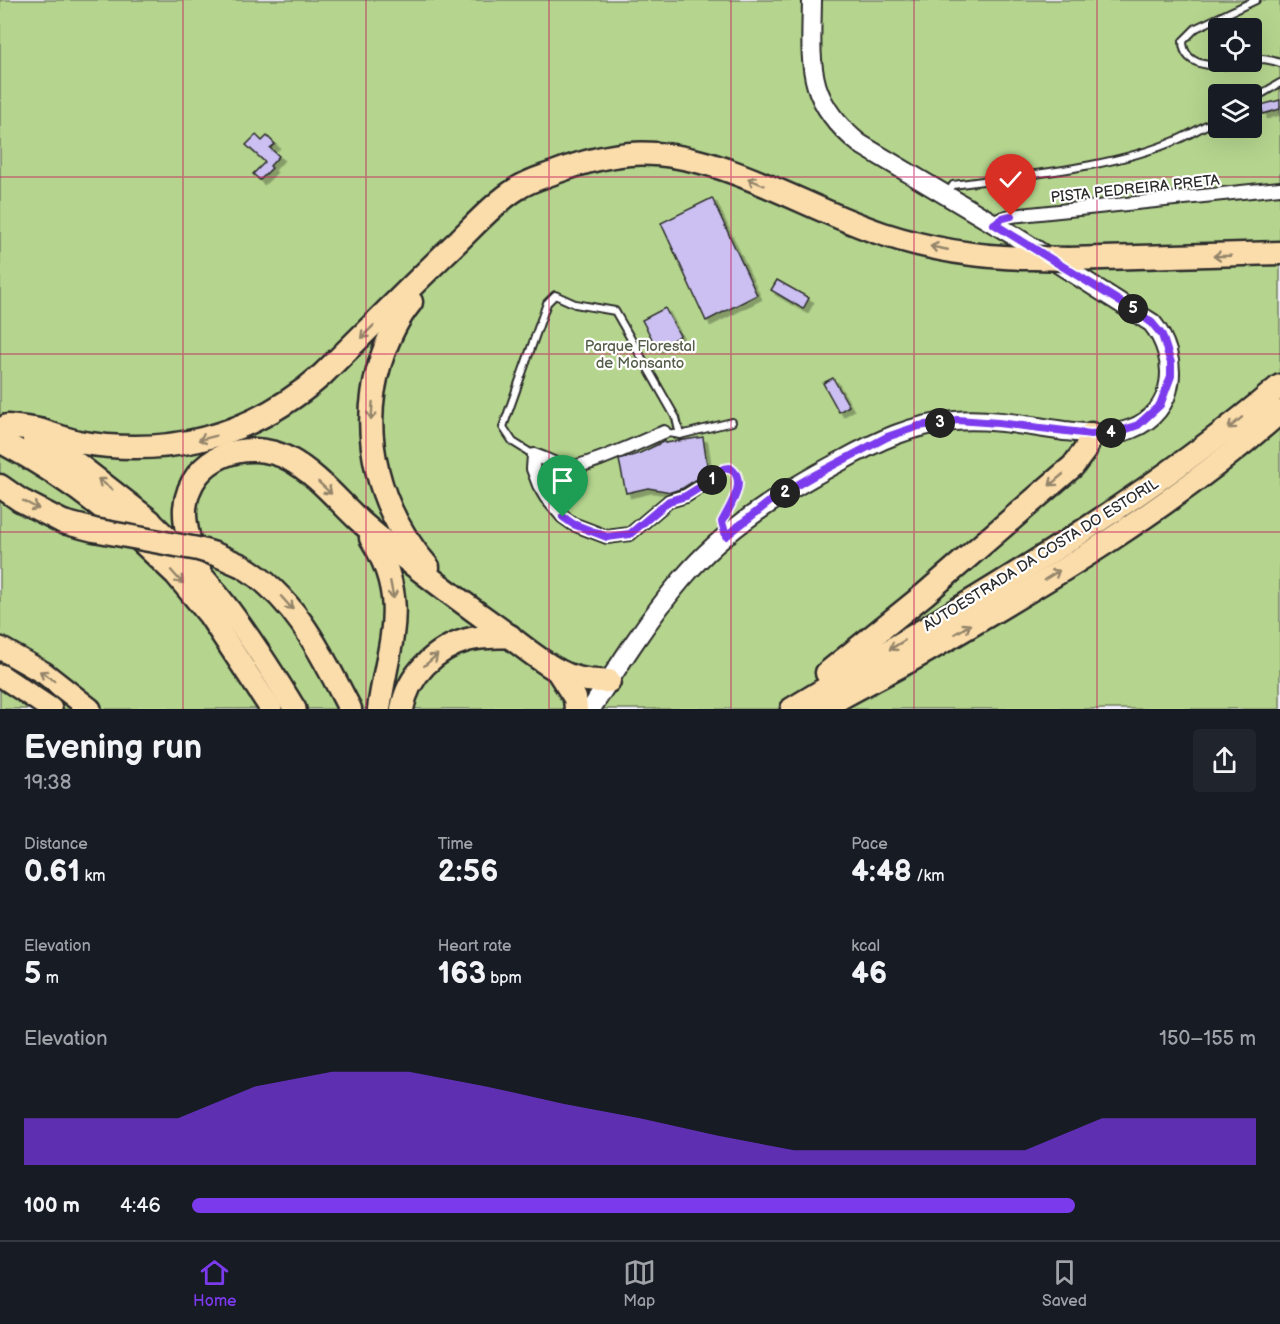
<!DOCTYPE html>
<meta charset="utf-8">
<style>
:root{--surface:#171b24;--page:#20242c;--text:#f1f3f6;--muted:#9ea1a6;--line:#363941;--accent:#7c3aed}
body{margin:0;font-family:"Balsamiq Sans",sans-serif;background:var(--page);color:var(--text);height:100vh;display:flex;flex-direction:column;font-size:22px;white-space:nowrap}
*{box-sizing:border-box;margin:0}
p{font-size:20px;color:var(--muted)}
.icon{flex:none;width:33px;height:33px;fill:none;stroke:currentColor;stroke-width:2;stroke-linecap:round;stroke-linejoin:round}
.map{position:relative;height:709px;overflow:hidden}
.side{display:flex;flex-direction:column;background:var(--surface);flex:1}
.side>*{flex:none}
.tools{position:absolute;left:1208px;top:18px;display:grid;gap:12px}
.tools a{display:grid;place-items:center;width:54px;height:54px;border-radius:6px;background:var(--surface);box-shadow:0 6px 24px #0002;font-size:30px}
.pin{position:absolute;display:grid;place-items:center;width:51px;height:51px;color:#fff;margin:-62px -26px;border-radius:50% 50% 50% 0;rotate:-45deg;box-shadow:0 0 6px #0007}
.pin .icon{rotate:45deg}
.km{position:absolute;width:30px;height:30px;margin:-15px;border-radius:50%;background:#222;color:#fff;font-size:16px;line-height:30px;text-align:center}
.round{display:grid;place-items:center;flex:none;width:63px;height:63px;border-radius:6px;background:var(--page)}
.head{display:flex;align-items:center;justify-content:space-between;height:102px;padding:0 24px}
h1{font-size:33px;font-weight:600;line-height:45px}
.stats{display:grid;grid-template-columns:repeat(3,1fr);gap:9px;height:102px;padding:6px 24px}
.stats div{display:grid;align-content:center}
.stats b{font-size:30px;font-weight:600}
.stats small{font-size:16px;font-weight:400}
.stats p{font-size:16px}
.chart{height:168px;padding:12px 24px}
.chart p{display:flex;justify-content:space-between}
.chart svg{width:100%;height:108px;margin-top:6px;fill:var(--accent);opacity:.7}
ul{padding:0 24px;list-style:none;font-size:20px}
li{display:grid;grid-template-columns:96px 72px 1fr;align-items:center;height:45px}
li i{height:15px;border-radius:8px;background:var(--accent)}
.tab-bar{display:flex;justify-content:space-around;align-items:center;height:84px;border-top:2px solid var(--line);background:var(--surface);font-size:16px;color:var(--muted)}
.tab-bar a{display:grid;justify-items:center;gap:3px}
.tab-bar .active{color:var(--accent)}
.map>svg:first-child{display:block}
.green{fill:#b5d58e;stroke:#70805c;stroke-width:1.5;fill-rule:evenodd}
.building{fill:#cbc0f1;stroke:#2b2b2b;stroke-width:1.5;filter:url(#shadow)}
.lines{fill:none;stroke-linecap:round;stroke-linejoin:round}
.service-casing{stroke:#2b2b2b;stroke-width:10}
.minor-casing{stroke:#2b2b2b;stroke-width:16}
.secondary-casing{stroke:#2b2b2b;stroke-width:22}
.trunk-casing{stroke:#2b2b2b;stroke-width:26}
.motorway-casing{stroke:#2b2b2b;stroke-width:27}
.service{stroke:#fff;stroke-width:6}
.minor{stroke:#fff;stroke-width:12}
.secondary{stroke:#fff;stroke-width:18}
.trunk{stroke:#fbddab;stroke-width:21}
.motorway{stroke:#fbddab;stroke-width:22}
.motorway-bridge-casing{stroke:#2b2b2b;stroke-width:27;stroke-linecap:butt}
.motorway-bridge{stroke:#fbddab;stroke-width:22}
.oneway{stroke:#93846b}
.route-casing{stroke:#fff;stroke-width:12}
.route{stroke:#7c3aed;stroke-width:8}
.grid{fill:none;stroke:#c2185b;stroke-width:1.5;stroke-opacity:0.55}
.labels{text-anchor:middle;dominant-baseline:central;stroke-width:4.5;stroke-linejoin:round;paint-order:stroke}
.street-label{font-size:15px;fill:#2b2b2b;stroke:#fff}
.park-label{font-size:15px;fill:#545e49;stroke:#fff}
</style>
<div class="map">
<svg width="1280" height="709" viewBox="0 0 1280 709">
<defs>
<filter id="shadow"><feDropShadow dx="4.5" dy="4.5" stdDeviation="0" flood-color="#0004"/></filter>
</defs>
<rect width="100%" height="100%" fill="#efecfb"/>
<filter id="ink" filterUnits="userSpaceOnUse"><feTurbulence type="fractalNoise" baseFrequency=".0167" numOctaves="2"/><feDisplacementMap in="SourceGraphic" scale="12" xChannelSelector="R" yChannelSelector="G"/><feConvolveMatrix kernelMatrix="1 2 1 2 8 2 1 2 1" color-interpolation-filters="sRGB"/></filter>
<g filter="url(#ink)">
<path class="green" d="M0 0H1280V709H0ZM1218 28H1251V62H1218ZM1218 94H1251V128H1218Z"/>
<g class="building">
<path d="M1280 100V109L1263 114 1261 105Z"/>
<path d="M256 135 262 141 267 136 275 144 270 148 279 156 270 166 272 168 260 180 253 174 265 162 246 145Z"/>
<path d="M712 198 757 295 706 321 661 223Z"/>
<path d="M777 280 809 298 803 309 771 290Z"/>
<path d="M665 308 680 336 657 348 642 320Z"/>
<path d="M833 378 849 406 839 412 823 383Z"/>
<path d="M703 437 708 472 683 488 671 492 648 488 626 493 619 460 640 453 665 441V443Z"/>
</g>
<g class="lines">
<g class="service-casing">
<g id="service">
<path d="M1256 0 1196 28 1183 41C1183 72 1226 66 1247 63 1252 62 1256 60 1261 59 1267 59 1274 61 1280 63"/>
<path d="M1251 100 1280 83"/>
<path d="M948 193 953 185C1023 175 1113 168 1177 140 1191 134 1204 126 1218 119"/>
<path d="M664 432 680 435 732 422"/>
<path d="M534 455 513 442 503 427 547 303 555 295 575 304 615 311 676 418 680 435"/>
<path d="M713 479 722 469 730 468C749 481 729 507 722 522L725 532"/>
</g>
</g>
<g class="minor-casing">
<g id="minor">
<path d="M994 224 1003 218 1011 216 1280 188"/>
<path d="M664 432C644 440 583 470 565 467 555 465 544 458 534 455L533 469 539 485 546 497 563 517 573 524 607 537 630 534 669 501 686 496 713 479"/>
</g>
</g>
<g class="secondary-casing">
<path id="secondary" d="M591 709C619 665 648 619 682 579 725 528 783 492 841 461 877 441 913 424 955 421 991 418 1029 426 1064 431 1086 433 1109 437 1131 429 1177 412 1180 357 1152 323L1013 235 860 144C805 100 811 65 812 0"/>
</g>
<g class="trunk-casing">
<g id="trunk">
<path d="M150 521C210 576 253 640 295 709"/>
<path d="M135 536 176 575 209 615 271 709"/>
<path d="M0 648 44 673 90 709"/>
<path d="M0 675 51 709"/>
</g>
</g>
<g class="motorway-casing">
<g id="motorway">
<path d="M1068 259 1280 253"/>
<path d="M411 302C396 320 387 341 380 363 358 435 379 511 428 567"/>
<path d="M7 426C17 427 28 428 39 430 52 434 65 439 78 442 170 458 252 436 322 375 366 332 409 288 454 245 474 226 494 203 518 188 530 180 543 177 556 172 580 163 604 156 630 154 715 148 803 208 883 234 932 250 983 258 1034 258"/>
<path d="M34 439 77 464 150 521"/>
<path d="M0 441C49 467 94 498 135 536"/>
<path d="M0 486 20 500 63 522"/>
<path d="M371 538C411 601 388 643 379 709"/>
<path d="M242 566C296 598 322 655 350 709"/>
<path d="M199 570C192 550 184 529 185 508 190 456 247 437 289 459 317 474 338 501 361 522 403 559 448 592 494 625 514 639 535 658 557 670 573 679 591 682 609 681"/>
<path d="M557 670 575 698 576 709"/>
<path d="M827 673 925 594 1073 466 1085 450 1091 434"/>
<path d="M402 709C408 675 435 649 467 640 481 636 496 637 510 636"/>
<path d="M792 709C959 608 1130 513 1280 386"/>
<path d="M821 709C855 688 891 672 925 652 1048 581 1173 507 1280 412"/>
</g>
</g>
<use href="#service" class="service"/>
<use href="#minor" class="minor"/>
<use href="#secondary" class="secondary"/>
<use href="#trunk" class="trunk"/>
<use href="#motorway" class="motorway"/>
<g class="motorway-bridge-casing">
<g id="motorway-bridge">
<path d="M1034 258 1068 259"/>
<path d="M63 522 94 530 198 549 215 554 242 566"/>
</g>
</g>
<use href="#motorway-bridge" class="motorway-bridge"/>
</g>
<defs><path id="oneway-shaft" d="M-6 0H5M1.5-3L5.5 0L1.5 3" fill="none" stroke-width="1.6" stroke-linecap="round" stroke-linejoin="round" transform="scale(1.5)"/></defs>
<g class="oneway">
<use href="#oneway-shaft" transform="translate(756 182) rotate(-157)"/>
<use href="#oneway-shaft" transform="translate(939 248) rotate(-169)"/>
<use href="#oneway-shaft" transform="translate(1222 256) rotate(178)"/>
<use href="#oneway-shaft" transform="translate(367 332) rotate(135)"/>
<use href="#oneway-shaft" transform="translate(372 411) rotate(94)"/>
<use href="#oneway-shaft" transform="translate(1235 423) rotate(141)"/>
<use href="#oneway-shaft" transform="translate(207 438) rotate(166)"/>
<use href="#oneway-shaft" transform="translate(1056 480) rotate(140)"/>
<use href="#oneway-shaft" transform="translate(105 484) rotate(-143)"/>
<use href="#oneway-shaft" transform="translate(325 488) rotate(43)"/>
<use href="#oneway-shaft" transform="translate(31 505) rotate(28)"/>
<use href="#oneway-shaft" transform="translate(1052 575) rotate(-32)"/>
<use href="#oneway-shaft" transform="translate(177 577) rotate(48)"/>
<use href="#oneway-shaft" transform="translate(392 590) rotate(79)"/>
<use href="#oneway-shaft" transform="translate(287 603) rotate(48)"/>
<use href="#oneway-shaft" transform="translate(963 629) rotate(-31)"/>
<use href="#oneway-shaft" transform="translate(897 645) rotate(149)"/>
<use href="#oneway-shaft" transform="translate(431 660) rotate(-41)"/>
<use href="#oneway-shaft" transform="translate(47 676) rotate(-146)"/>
</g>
</g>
<g class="lines" filter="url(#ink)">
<g class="route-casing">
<path id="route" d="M563 517 573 524 607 537 630 534 669 501 686 496 713 479 723 469 730 468C749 481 729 507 722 522L726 536 773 499 811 477 887 437 919 426 957 420 998 423 1091 434 1124 430 1138 425 1160 405 1171 376V363L1162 335 1152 323 1140 314 994 224 1003 218 1011 216"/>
</g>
<use href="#route" class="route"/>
</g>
<path class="grid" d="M183 0V709M366 0V709M549 0V709M731 0V709M914 0V709M1097 0V709M0 177H1280M0 354H1280M0 532H1280"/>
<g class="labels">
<g class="street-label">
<text transform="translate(1135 189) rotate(-6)">PISTA PEDREIRA PRETA</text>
<text transform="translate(1041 555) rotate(-32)">AUTOESTRADA DA COSTA DO ESTORIL</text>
</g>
<g class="park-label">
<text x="640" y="346">Parque Florestal<tspan x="640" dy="17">de Monsanto</tspan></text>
</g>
</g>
</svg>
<div class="tools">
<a><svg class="icon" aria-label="locate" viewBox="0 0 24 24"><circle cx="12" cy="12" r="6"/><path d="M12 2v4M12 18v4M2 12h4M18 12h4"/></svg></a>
<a><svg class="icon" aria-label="layers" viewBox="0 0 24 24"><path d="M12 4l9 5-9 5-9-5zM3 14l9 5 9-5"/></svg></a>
</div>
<div class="pin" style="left:563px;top:517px;background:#1e9e55"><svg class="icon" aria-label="arrive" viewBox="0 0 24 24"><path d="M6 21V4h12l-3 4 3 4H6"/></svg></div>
<div class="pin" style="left:1011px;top:216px;background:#d93025"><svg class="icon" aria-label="check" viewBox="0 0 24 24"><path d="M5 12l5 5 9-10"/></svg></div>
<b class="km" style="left:712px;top:480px">1</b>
<b class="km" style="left:785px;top:493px">2</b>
<b class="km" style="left:940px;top:423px">3</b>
<b class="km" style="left:1111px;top:433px">4</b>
<b class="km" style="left:1133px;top:309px">5</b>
</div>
<section class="side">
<div class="head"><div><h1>Evening run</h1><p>19:38</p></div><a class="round"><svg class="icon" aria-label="share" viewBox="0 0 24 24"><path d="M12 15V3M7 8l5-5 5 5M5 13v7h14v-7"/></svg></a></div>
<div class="stats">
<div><p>Distance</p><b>0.61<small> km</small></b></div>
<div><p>Time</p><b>2:56</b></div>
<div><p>Pace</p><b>4:48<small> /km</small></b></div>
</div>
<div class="stats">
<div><p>Elevation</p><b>5<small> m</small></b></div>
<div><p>Heart rate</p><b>163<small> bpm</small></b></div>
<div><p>kcal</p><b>46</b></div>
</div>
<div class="chart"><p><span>Elevation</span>150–155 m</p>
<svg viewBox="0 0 160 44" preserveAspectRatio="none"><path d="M0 44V25L10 25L20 25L30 12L40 6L50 6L60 12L70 19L80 25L90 32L100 38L110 38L120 38L130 38L140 25L150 25L160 25V44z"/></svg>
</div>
<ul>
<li><b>100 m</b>4:46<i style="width:83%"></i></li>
</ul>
</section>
<nav class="tab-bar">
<a class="active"><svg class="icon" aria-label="home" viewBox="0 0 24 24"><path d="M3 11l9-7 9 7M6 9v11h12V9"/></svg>Home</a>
<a><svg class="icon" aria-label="map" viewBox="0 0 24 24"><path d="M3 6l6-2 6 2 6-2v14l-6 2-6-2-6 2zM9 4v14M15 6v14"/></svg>Map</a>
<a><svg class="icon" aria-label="saved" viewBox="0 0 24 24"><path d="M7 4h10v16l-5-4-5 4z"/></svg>Saved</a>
</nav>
